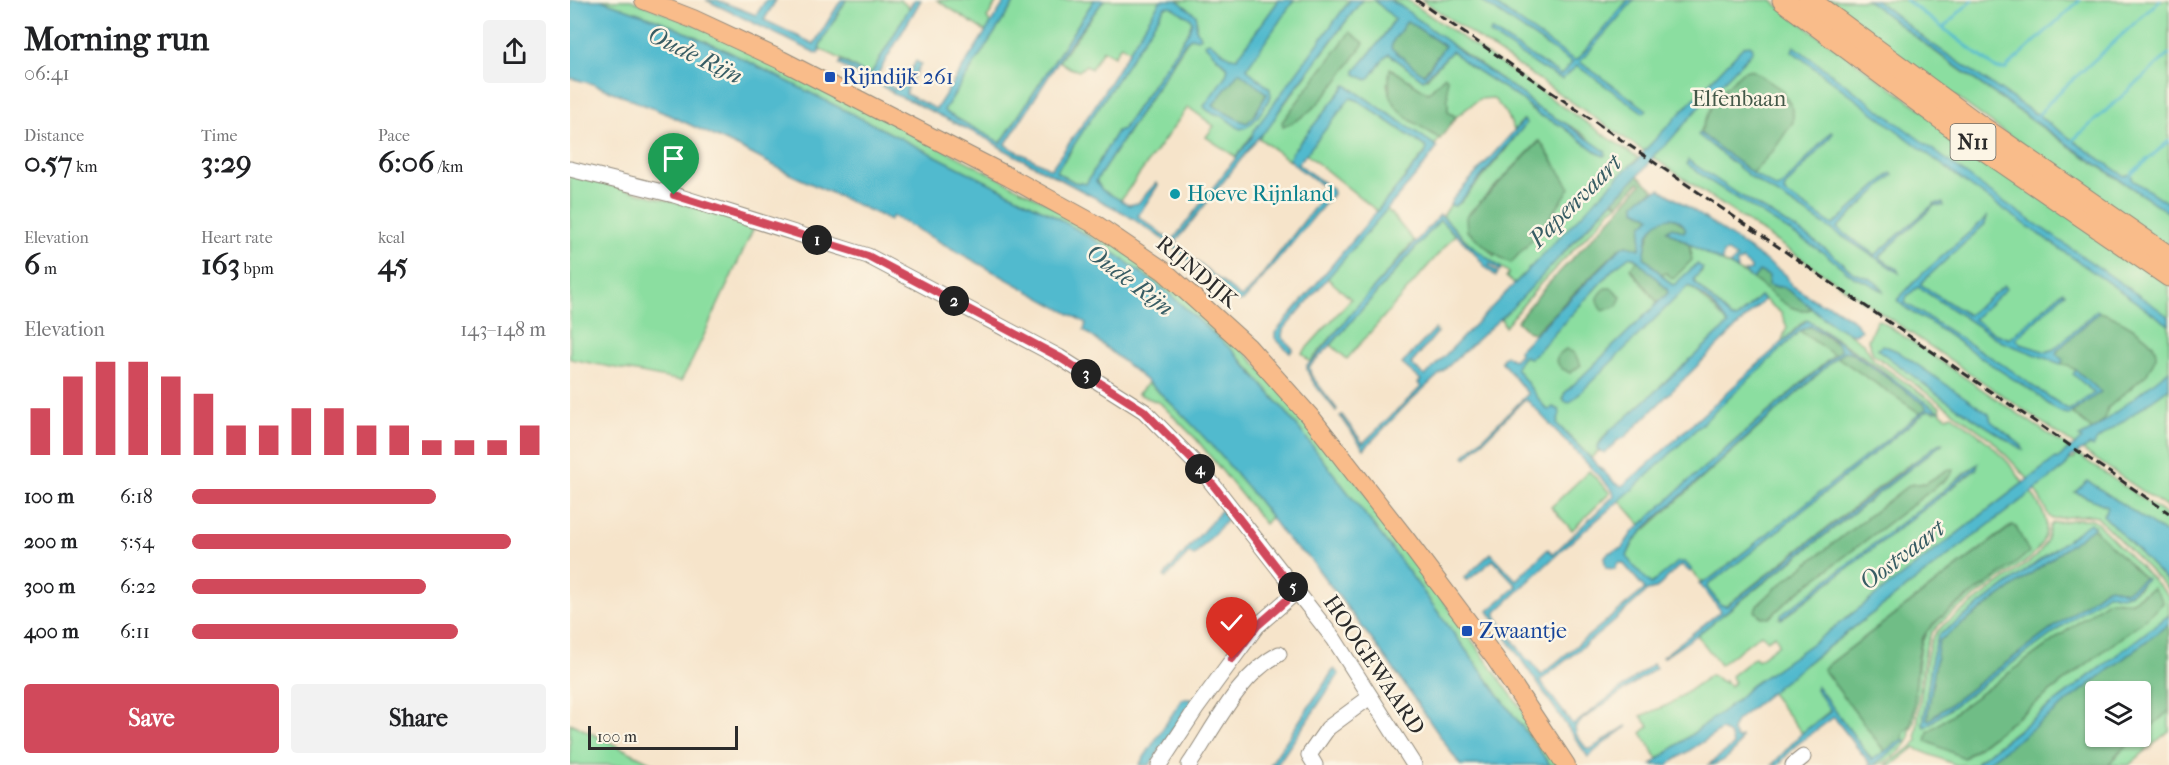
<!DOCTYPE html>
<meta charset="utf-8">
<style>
:root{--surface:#fff;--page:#f2f2f2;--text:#202124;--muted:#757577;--accent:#d1495b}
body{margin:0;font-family:"IM FELL French Canon",serif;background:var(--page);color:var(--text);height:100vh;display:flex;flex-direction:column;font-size:22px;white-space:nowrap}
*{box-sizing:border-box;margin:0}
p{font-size:20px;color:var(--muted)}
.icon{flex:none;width:33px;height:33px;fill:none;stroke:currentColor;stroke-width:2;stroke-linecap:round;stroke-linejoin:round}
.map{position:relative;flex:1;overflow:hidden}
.drawer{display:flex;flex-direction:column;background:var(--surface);width:570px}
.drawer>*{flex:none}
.tools{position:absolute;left:1515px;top:681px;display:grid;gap:12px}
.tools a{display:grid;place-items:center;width:66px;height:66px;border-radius:6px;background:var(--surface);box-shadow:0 2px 4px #0004;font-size:30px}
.scale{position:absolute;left:18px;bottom:15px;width:150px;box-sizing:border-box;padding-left:6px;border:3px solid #2b2b2b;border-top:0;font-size:16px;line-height:21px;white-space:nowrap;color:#2b2b2b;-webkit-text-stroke:4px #fcf5e5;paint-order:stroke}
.pin{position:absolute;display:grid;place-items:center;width:51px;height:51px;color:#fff;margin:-62px -26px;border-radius:50% 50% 50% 0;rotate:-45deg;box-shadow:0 0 6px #0007}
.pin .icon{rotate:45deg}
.km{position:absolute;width:30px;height:30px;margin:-15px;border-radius:50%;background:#222;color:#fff;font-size:16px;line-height:30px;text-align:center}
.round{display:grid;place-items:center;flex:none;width:63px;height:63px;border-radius:6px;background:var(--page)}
.headline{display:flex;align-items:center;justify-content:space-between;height:102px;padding:0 24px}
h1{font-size:33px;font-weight:700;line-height:45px}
.figures{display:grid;grid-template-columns:repeat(3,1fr);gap:9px;height:102px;padding:6px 24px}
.figures div{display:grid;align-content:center}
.figures b{font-size:30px;font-weight:700}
.figures small{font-size:16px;font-weight:400}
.figures p{font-size:16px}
.chart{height:168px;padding:12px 24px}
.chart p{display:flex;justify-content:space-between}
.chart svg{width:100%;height:108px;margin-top:6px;stroke:var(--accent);stroke-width:6}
.action{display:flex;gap:12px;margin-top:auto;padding:12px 24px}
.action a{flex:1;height:69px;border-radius:6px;background:var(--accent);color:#fff;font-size:24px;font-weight:700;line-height:69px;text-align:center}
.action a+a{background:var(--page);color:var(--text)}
ul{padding:0 24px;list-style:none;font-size:20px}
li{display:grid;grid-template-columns:96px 72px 1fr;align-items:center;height:45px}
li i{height:15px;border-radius:8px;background:var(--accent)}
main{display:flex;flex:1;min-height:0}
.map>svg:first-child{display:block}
.green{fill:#8bdea0;stroke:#5b8466;stroke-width:1.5;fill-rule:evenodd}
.forest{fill:#70bd86;stroke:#4e7458;stroke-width:1.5}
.water{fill:#51bace;stroke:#3e727c;stroke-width:1.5;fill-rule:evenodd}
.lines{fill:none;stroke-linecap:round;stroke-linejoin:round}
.stream{stroke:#51bace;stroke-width:3}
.minor-casing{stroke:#90887a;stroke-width:17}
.major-casing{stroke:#90887a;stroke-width:20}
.highway-casing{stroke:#90887a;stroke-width:23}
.minor{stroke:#fff;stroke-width:15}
.major{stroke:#f9bc8a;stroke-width:18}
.highway{stroke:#f9bc8a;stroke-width:21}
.rail{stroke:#2b2b2b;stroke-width:3;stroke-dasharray:9 4.5;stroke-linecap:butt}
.route-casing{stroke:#fff;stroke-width:12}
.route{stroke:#d1495b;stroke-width:8}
.transit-dot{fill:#1a4fb4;stroke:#fcf5e5;stroke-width:2}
.culture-dot{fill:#0f9aa8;stroke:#fcf5e5;stroke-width:2}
.labels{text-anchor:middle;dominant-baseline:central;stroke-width:5;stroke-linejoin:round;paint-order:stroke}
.shield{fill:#fcf5e5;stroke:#6a6863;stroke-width:1.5}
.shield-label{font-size:21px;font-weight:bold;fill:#2b2b2b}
.transit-label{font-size:22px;fill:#164399;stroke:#fcf5e5;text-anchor:start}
.park-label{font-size:22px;fill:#435848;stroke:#fcf5e5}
.culture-label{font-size:22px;fill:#0d838f;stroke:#fcf5e5;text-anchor:start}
.street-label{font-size:22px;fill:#2b2b2b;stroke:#fcf5e5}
.water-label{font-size:24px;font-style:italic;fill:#385d64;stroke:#fcf5e5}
</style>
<main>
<section class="drawer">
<div class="headline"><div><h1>Morning run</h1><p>06:41</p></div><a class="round"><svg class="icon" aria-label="share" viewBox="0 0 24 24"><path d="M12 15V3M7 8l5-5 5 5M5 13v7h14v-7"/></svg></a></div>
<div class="figures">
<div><p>Distance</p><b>0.57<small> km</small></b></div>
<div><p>Time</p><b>3:29</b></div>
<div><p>Pace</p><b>6:06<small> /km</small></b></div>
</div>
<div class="figures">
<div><p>Elevation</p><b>6<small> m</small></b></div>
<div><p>Heart rate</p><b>163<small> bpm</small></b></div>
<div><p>kcal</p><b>45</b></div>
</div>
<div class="chart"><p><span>Elevation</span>143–148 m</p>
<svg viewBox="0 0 160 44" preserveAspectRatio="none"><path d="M5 44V25M15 44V12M25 44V6M35 44V6M45 44V12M55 44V19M65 44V32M75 44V32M85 44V25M95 44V25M105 44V32M115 44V32M125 44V38M135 44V38M145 44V38M155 44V32"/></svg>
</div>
<ul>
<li><b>100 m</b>6:18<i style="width:69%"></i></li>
<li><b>200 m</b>5:54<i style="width:90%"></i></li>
<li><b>300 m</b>6:22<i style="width:66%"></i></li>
<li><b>400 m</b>6:11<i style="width:75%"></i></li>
</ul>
<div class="action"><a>Save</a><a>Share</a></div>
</section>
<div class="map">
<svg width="1599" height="765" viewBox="0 0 1599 765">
<rect width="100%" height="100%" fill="#fcf5e5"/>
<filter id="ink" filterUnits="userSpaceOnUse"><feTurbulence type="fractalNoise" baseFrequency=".0167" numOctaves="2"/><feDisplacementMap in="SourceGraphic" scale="12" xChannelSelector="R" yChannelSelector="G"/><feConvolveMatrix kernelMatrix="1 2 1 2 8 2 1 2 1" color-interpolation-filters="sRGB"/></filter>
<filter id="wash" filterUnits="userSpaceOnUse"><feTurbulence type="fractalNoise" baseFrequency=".008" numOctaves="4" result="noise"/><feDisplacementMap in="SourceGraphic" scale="24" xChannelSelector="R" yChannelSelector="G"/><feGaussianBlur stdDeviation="1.35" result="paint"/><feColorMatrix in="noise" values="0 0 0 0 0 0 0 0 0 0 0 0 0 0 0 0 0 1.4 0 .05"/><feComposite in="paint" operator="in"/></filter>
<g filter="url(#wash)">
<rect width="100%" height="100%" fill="#f6e4ca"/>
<g class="green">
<path d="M31 0H61L163 40 531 231 622 296 757 440 992 765H980L827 556 716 412 672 360 596 291 533 245 479 213 153 49 88 20Z"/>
<path d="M276 0H330L340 8 301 74H296C281 66 266 54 250 50V45Z"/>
<path d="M367 0H428L417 18 421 25 416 32Z"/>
<path d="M446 0H524L431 143 374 112V110Z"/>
<path d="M534 0H591L560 51 551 45 544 56 533 50 521 69 516 65 509 71 500 68 489 61Z"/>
<path d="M607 0H709L667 59 660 57 639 43 645 56 658 68 656 75 648 87 677 69 678 64 724 0H780L666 157 636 137 644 126 618 107 550 201 532 190 526 181 616 43 621 37 628 39 631 37 626 29V15Z"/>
<path d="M792 0H804L825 18 810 41 785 71 800 76 812 59 819 54 852 79 857 78 882 51 898 65 954 101 962 111 964 110 967 114 992 126 1028 153C1021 132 991 122 973 112 965 108 961 102 955 96L819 0H837L1068 158 944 284 936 277 939 273C930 265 919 262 911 254 898 242 884 230 873 216L880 205 885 206 890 203 933 153 956 123 953 120 944 130 937 114 923 98 909 99 886 117 878 112 877 79 874 77 858 93 817 83C821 113 847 123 870 139L865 145 776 85 723 151 720 161 689 138ZM969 141H970L924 256 913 243 897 231 900 212Z"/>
<path d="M852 0H1201L1221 16 1599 286V509Z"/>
<path d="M1252 0H1297L1376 60 1497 145 1599 213V247L1507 185Z"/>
<path d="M1306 0H1599V204L1563 180 1561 174 1554 176 1471 118 1469 114 1464 113 1359 42Z"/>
<path d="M600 6 620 18 622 21 619 31 553 129 547 131 516 184 504 182 485 171 499 154 508 135 595 7Z"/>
<path d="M780 98 787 100 858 149 807 211 736 154Z"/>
<path d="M0 175 186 223 122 361 111 381 0 359Z"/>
<path d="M1043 201 1049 204 1038 212 1036 216 970 284 935 327 931 318Z"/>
<path d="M817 209 844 241 740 362 732 353 781 299 757 278Z"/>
<path d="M870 220 885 235 777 359 761 345Z"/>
<path d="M1119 244 1175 274 1201 292 1238 310 1243 308 1294 344 1304 360 1370 407 1371 413 1377 417 1382 415C1410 435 1435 453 1453 483L1249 639 1181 686 1166 701 1088 759 1071 733 1079 726 1071 716 1100 704 1141 675 1155 683V681L1160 686 1165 682 1161 676 1185 657 1188 660 1209 644 1205 635 1197 640 1191 634 1150 665 1127 635 1373 443 1334 468 1156 606 1151 605 1137 588 1139 584 1170 561 1358 410 1366 412 1307 366 1238 320 1234 321 1211 343 1217 327 1211 313 1190 296 1166 319 1161 318 1125 283 1124 279 1132 271 1127 264 1104 285 1101 284 1091 274 1096 273 1122 254ZM1402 468 1406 469 1213 618H1210ZM1381 475 1223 596 1199 618 1187 606 1207 587 1339 485 1356 483Z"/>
<path d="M1060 256 1068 260 1060 269 1088 303 994 394 993 398 1118 286 1126 291 1159 324 1056 418C1045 427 1030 435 1027 450L1029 451 1021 458 987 424V419L976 409 946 368 948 363 954 356 960 358 970 349 1044 268Z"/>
<path d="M1307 320 1311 321 1499 448 1495 453 1458 479 1422 440 1303 354 1298 340Z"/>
<path d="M1230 331 1264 355 1122 478 1071 525 1049 500Z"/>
<path d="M1267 357 1351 414 1137 581H1130L1115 562 1091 576 1083 584 1079 583 1058 560 1057 556 1066 538Z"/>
<path d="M578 383C625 422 664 470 701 517L695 524 627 440 590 403 568 394Z"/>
<path d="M1507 454 1599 517V536L1518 481 1505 492 1537 506 1538 508 1533 515 1599 583V590L1527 517 1516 515 1482 519 1479 516 1465 489 1495 467 1499 460 1504 459Z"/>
<path d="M1019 471 1040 493 1002 530 981 507Z"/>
<path d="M1461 492C1479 517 1484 534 1460 558L1377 617 1361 633 1356 647 1344 722 1339 734 1340 736C1337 748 1316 765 1304 765L1335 741 1333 739 1334 732 1340 727 1351 645 1357 631 1375 614 1436 571 1446 527 1442 525 1253 669 1315 752 1305 760 1301 759 1247 687 1246 689 1261 710 1232 733 1200 692Z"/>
<path d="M1509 519H1520L1526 522 1599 596V615L1407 761 1408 765H1386L1344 748 1322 765H1316L1343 746 1347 741 1346 734C1350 707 1353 666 1361 641 1364 634 1370 628 1376 623L1467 556 1476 542 1480 526 1483 523ZM1524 526 1523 528 1564 570 1575 578C1572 588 1558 597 1547 595 1544 595 1541 593 1538 593L1355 727 1353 725 1362 658 1368 636 1505 534ZM1573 593 1593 602 1575 619 1395 758 1358 732 1539 600C1555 599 1558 607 1573 593Z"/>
<path d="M1599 711V731L1559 765H1539L1556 746 1570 736Z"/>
<path d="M0 723 86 765H0Z"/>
</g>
<g class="forest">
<path d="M837 21 875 46 853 75 821 48 823 41Z"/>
<path d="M780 32 794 43C775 70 747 117 713 126L712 122Z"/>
<path d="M820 68 858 93 875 76 877 79 878 112 886 117 870 139C838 117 813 112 820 68Z"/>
<path d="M1181 69 1212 90 1223 109V122L1203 151 1182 173 1130 133 1145 98 1172 72Z"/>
<path d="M669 72 697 93 684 116 677 123C671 122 649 109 643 105Z"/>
<path d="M970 141 1000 188 975 225 941 263C922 255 913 243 897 231L896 217Z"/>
<path d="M1067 175 1084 190 1065 203V206L1074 214 1081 217 1072 226 1070 249 1057 245 1051 247 964 333 957 331 947 321 978 284 1048 211 1071 184 1069 182 1049 204 1043 201Z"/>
<path d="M1099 217C1107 220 1112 222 1116 229L1114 232 1102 227 1097 231 1119 244 1122 260 1103 279 1096 273 1091 274 1074 257C1077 242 1080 219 1099 217Z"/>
<path d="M1068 260 1097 289 1098 293 1088 303 1060 268Z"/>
<path d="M1189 271 1199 276 1198 283 1202 287H1214L1243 308C1222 318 1199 290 1183 279Z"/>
<path d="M1036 288H1042L1051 297 1047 306 1033 311C1024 303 1027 295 1036 288Z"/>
<path d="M1529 312C1544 315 1578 335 1585 348 1586 351 1586 354 1586 357L1577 374 1538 408 1533 421 1523 430 1502 413 1530 392 1506 370 1491 363 1486 354 1491 346Z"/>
<path d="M1237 326 1245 329 1269 346 1271 350 1264 355 1230 331Z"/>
<path d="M996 349 1004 353 1011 365 1000 373 991 368 986 361 988 355Z"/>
<path d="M1274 351 1280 352 1354 404 1357 408 1351 414 1267 357Z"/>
<path d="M1378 469 1383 470 1381 475 1223 596 1199 618 1191 617 1185 611 1187 606 1207 587 1339 485 1356 483Z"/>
<path d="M1443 525 1446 527 1459 552C1436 576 1361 614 1352 640 1343 667 1348 700 1340 727L1334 732 1333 739 1315 752 1253 669Z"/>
<path d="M1523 528 1575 579 1555 592 1537 588 1359 720 1357 719 1369 641Z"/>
<path d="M1583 588 1592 599 1593 603 1575 619 1394 758 1356 741 1358 732 1539 600 1560 602Z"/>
<path d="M1599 624V711L1571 735 1570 692H1526V736L1568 737 1547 754 1539 765H1414Z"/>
</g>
<g class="water">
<path d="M0 0H31L88 20 153 49 479 213 533 245 596 291 663 351 716 412 827 556 980 765H890L818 661 737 555C722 550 704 521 694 508 661 466 627 427 589 392 565 370 539 350 514 330L516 323 323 216 320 220 220 174 170 148 99 115 23 84 0 78Z"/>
<path d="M136 0H147L186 15 196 0H206L194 20 244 44 271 0H276L250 45V51L248 54Z"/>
<path d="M344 0H351L306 77 325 89H330L346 61 351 64 337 87 336 94 366 109 436 0H446L374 110 375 112 431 143 524 0H534L496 49 435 145 481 169 523 109 591 0H607L626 15V29L631 37 628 39 621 37 615 43 526 181 532 190 559 205 568 203 586 183 588 185 568 216 602 241 682 137 683 132 780 0H792L712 106 700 126 687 139 607 240V246L671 297 681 289 755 194 754 187 728 168 719 159 723 151 776 85 865 145 867 148 849 172 713 330 712 337 723 349 720 353 705 338V333L855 154 857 148 787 100 780 98 728 164 762 189 763 194 682 291 673 301 669 302 593 239 554 213 433 149 419 140 341 101 323 94V92L269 65 271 61 296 74H301ZM600 6 620 18 622 21 619 31 553 129 547 131 516 184 504 182 486 172 595 7Z"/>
<path d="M709 0H724L677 68 679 71 700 89 701 96C694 107 684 128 670 129L652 116 640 112 635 108 634 106 656 75 658 68 634 44 639 42 660 57 667 58ZM669 72 697 94 684 116 677 123C671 122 649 109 643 105Z"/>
<path d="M804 0H819L829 5 898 57 955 96 964 106 996 124 1035 151 1036 154 1034 156 1028 153 992 126 967 114 964 110 963 111 954 101 898 65 882 51 853 80 819 54C809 61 803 77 797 80L785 74V71L810 41 825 19ZM837 21 875 46 854 75 821 48 823 41Z"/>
<path d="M910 0H919L1004 60 1008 59 1058 0H1064L1010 62 1077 110 1074 113 1007 66 992 79 971 68 920 34 921 30 991 75 1002 63Z"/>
<path d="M1297 0H1306L1359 42 1464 113 1469 114 1471 118 1554 176 1561 174 1563 180 1599 204V213C1497 144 1394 75 1297 0Z"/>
<path d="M1180 45 1183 48 1181 53 1138 97 1096 145 1085 154 1077 166 1021 223 945 305 838 403 794 449 770 416 772 415 793 443 851 387 848 383 851 380 832 364 865 329 867 333 841 364 855 376 1056 169 1068 160 1076 149 1174 46Z"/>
<path d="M1224 46 1417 190 1587 308 1599 317V325L1396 183 1222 51Z"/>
<path d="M954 120 956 123 955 125 889 203 885 206 880 205 882 200Z"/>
<path d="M1261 132 1263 133 1257 141 1215 187 1214 192 1263 225 1321 173 1323 175 1267 228 1305 255 1365 203H1373V206L1365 205 1311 255 1310 258 1327 269 1329 273 1182 178 1128 135 1130 133 1182 173 1207 188 1213 185Z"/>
<path d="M1118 160 1168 194 1229 231 1257 250 1284 273 1301 279 1311 287 1313 291 1297 282 1285 278 1254 253 1141 182 1117 164Z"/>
<path d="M1090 189 1126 212 1216 275 1221 285 1249 303 1260 305 1286 322 1291 331 1285 334C1259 329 1239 302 1216 289 1210 285 1205 288 1198 285L1199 276 1189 271 1183 279 1177 275 1175 272 1181 270V267L1172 260 1167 263 1168 270 1159 265 1167 258 1158 252 1153 253 1152 262 1097 231 1102 227 1114 232 1116 229C1107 212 1087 217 1079 233 1076 239 1076 250 1074 257L1101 284 1104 285 1127 264 1133 268 1124 279 1125 283 1161 318 1166 319 1169 317 1190 296 1194 300 1054 438 1048 440 1035 453 1027 450V447L1041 429 1056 418 1158 325C1154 315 1128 289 1118 286L1003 400 999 403 994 401V394L1098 293 1097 289 1065 258 1060 256 1044 268 970 349 960 358 954 356 948 363 946 368 976 409 979 410 983 407 989 410 990 413 987 424 1046 484 1052 486 1075 467 1237 320 1369 411 1358 410 1170 561 1139 584 1137 588 1151 605 1157 606 1368 444 1373 443 1172 599 1127 635 1093 658 1092 657 1151 611 1129 583 1137 581 1149 572 1357 408 1354 404 1280 352 1274 351 1267 357 1076 527 1063 542 1057 556 1061 563 1081 584 1108 562H1115L1122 570 1120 572 1112 565C1099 571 1092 590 1077 591L1037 627 970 681 1003 725 1083 664 1086 668 1013 719 1005 728 1007 736 1017 749H1021L1056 726 1057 727 1032 745 1018 757 918 611 947 586 923 560 897 581 894 578 921 553 946 580 978 549 983 554 1044 496 1043 491 957 400 953 401 896 458 894 456 958 394 931 361 936 355 941 359 944 360 950 354 949 350 1052 247 1057 245 1070 249 1072 226 1081 217 1065 209V203L1073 196ZM1239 326C1250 330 1266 340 1271 350L1122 478 1062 533 1052 548 1038 553 1034 558 1036 568 1045 569 1048 563H1053L1075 589 971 675 961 661 956 659 926 616V612L995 547 1063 489 1230 331Z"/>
<path d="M870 215C880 221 887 234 897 242 908 251 919 259 931 268L930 271 920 264 919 266 928 273 926 276 917 269 903 251 870 220 759 347 739 367 741 375 767 409 766 411C758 400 735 377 737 365L745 358 789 304Z"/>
<path d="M1417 217 1415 224 1350 284 1398 315 1434 286 1436 289 1404 319 1424 333 1439 339 1493 291 1495 293 1446 339 1451 344 1476 352 1484 349 1527 310 1529 312 1487 351 1486 354 1493 360 1491 364 1432 342 1348 287 1337 296 1335 303 1441 370 1464 387 1499 410 1524 393 1503 374 1506 370 1531 392 1499 414C1484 413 1473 398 1461 390 1428 371 1397 347 1365 326 1352 317 1337 312 1327 300L1351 275Z"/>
<path d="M1313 345 1327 351 1419 414 1421 421 1452 446 1453 450 1371 397 1311 352 1308 349Z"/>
<path d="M1599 370V388L1527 440 1523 447 1520 445 1501 457 1495 467 1233 666 1166 721 1162 730 1167 739 1171 737C1168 751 1152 765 1138 765L1163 746C1163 738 1158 732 1151 730L1097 765H1081L1166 701 1181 686 1249 639 1486 458 1487 459 1512 439 1509 437 1523 430Z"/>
<path d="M1408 464 1406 469 1211 619V615Z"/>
<path d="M1518 481 1599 536V583L1533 515 1538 508 1537 506 1505 492Z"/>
<path d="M656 505 663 513 624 556 619 553 596 578 594 576Z"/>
<path d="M1520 523 1524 527 1523 528 1369 641 1357 719 1359 720 1537 588 1541 587 1555 592 1575 578 1577 579 1559 594 1551 596 1538 593 1355 727 1353 725 1362 658 1368 636Z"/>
<path d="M1599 615V624C1537 670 1477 719 1414 765H1408L1407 762Z"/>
<path d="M764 669 769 674 707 765H700Z"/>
<path d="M1247 686 1302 760 1333 739 1335 741 1304 765H1299L1300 764 1264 717 1225 746 1208 765H1202L1232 733 1261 711 1246 689Z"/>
<path d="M612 699H623L580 765H569Z"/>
</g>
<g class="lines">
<g class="stream">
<path d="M1336 0 1427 69H1435L1510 0"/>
<path d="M1373 28 1402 0"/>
<path d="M1469 114 1484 97 1590 0"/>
<path d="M1502 141 1599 54"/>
<path d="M1561 174 1599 141"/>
</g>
</g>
</g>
<g filter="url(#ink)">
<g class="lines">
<g class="minor-casing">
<g id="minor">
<path d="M0 169 104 195 298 256 489 357 574 411 630 468 764 639 844 765"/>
<path d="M589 765 626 709 687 626 726 592"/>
<path d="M619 765C645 727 668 676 709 654"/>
<path d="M745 765 739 755 758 728 800 697"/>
<path d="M1223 765 1233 757"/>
</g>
</g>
<g class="major-casing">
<path id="major" d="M74 0 123 19 211 60 439 177 528 226 594 271 678 347 743 420 835 538 925 658 996 765"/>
</g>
<g class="highway-casing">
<g id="highway">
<path d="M1213 0 1396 137 1599 276"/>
<path d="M1239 0 1407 124 1599 257"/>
</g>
</g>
<use href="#minor" class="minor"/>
<use href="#major" class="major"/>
<use href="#highway" class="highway"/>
<path class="rail" d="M846 0 1599 513"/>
</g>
</g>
<g class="lines" filter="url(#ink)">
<g class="route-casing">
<path id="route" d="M104 195 298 256 489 357 574 411 630 468 726 592 687 626 662 659"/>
</g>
<use href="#route" class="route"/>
</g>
<g class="transit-dot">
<rect x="254" y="71" width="12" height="12" rx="3"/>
<rect x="891" y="625" width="12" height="12" rx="3"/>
</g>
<circle class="culture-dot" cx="605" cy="194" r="6"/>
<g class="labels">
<rect class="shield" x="1380.5" y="124" width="45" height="36" rx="4.5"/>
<g class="shield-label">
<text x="1403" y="142">N11</text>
</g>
<g class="transit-label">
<text x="272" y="77">Rijndijk 261</text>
<text x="909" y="631">Zwaantje</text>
</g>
<g class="park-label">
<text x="1169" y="99">Elfenbaan</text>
</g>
<g class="culture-label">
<text x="617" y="194">Hoeve Rijnland</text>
</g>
<g class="street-label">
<text transform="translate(627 272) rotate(40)">RIJNDIJK</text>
<text transform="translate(804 665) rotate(56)">HOOGEWAARD</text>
</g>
<g class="water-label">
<text transform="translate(125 55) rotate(26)">Oude Rijn</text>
<text transform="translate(1005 201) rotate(-45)">Papenvaart</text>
<text transform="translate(560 280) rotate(37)">Oude Rijn</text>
<text transform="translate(1332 555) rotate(-37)">Oostvaart</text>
</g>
</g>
</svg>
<div class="tools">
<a><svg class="icon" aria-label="layers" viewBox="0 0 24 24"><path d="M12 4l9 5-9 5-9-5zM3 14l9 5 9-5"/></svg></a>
</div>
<div class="scale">100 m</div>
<div class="pin" style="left:104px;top:195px;background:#1e9e55"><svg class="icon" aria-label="arrive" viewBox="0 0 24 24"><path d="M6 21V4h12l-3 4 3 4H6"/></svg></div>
<div class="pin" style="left:662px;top:659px;background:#d93025"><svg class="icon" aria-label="check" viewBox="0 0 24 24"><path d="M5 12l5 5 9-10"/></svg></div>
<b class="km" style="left:247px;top:240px">1</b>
<b class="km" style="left:384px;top:301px">2</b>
<b class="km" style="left:516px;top:374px">3</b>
<b class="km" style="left:630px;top:469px">4</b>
<b class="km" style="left:723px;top:587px">5</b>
</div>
</main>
